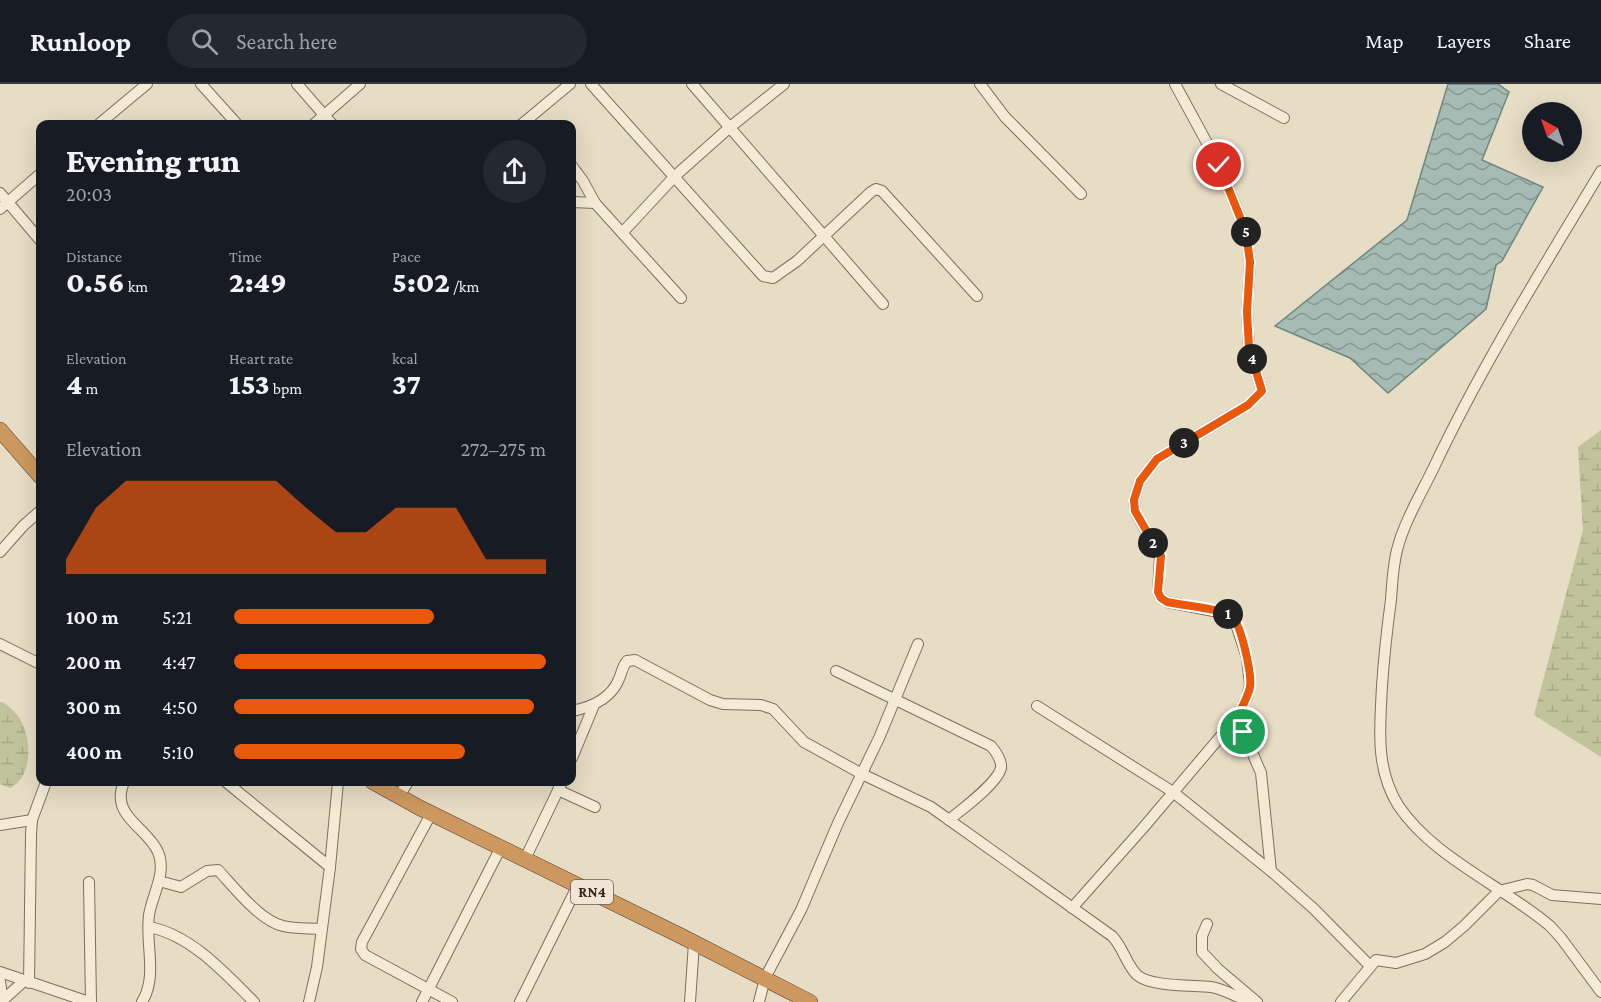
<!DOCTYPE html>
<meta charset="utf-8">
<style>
:root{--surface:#171b24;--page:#242831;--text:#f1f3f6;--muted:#9ea1a6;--line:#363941;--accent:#ea580c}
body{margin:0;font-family:"Crimson Pro",serif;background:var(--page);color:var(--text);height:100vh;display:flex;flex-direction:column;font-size:22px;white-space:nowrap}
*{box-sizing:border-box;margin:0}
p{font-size:20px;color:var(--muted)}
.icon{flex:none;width:33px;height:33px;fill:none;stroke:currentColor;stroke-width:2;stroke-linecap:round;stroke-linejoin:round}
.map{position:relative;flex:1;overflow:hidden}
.details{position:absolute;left:36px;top:36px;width:540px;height:666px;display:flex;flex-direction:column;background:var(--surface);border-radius:12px;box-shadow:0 6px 24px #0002}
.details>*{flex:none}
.needle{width:39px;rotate:320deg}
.controls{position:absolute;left:1522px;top:18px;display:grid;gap:12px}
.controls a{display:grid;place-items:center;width:60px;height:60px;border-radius:50%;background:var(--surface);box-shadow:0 6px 24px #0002;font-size:30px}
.pin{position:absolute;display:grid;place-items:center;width:51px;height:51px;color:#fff;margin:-26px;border:3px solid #fff;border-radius:50%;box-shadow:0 2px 6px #0007}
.km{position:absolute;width:30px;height:30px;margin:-15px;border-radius:50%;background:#222;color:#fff;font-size:16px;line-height:30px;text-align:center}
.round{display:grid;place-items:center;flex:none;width:63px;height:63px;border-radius:32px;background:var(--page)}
.overview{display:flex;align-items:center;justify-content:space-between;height:102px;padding:0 30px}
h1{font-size:33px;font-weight:800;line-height:45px}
.metrics{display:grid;grid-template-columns:repeat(3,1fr);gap:9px;height:102px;padding:6px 30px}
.metrics div{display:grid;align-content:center}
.metrics b{font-size:30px;font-weight:800}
.metrics small{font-size:16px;font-weight:400}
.metrics p{font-size:16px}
.chart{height:168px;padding:12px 30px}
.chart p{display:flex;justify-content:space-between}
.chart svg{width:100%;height:108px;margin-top:6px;fill:var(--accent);opacity:.7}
ul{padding:0 30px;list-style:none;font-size:20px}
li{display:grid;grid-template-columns:96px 72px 1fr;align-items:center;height:45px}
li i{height:15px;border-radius:8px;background:var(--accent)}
header{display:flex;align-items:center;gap:36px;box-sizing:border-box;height:84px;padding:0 30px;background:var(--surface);border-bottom:2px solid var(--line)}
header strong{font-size:28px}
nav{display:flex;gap:33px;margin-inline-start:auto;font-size:21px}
.search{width:420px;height:54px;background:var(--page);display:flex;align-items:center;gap:15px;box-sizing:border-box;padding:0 21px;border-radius:33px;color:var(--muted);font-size:22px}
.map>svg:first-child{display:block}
.wetland{fill:url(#wetland-marsh)}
.water{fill:url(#water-waves);stroke:#6e8880;stroke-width:1.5}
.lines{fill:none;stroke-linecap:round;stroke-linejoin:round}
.minor-casing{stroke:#806e5d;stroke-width:12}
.highway-casing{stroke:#4e3d31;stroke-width:16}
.minor{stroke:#f4ead6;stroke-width:10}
.highway{stroke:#cc985f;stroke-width:15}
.route-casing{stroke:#fff;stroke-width:12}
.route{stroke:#ea580c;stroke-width:8}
.labels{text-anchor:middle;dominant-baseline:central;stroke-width:4.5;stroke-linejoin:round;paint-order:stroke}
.shield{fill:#f0e6d3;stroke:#6b6055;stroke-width:1.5}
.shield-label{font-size:15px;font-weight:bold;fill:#32271f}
</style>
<header>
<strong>Runloop</strong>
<div class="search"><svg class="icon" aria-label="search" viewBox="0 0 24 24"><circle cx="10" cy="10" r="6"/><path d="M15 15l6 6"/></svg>Search here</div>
<nav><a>Map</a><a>Layers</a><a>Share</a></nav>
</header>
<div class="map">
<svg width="1601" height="918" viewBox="0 0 1601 918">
<defs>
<pattern id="wetland-marsh" width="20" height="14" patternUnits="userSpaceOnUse" patternTransform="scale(1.5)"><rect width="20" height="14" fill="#c1c49a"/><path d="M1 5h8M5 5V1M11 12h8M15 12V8" fill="none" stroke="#a6a884"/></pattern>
<pattern id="water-waves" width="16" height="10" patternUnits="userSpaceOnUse" patternTransform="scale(1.5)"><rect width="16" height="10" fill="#a5bbb4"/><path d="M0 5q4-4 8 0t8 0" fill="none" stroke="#879892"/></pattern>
</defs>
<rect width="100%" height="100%" fill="#e7dcc4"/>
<g class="wetland">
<path d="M1601 346V673L1534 631 1583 446 1578 363Z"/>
<path d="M0 618H3C11 624 18 630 22 639 32 659 32 693 10 704L0 700Z"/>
</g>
<path class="water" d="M1448 0H1498L1509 8 1482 76 1543 103 1502 177 1496 181 1486 225 1388 309 1350 274 1275 242 1407 136Z"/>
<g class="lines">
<g class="minor-casing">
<g id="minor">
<path d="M201 0 237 40"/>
<path d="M297 0 332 40"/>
<path d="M591 0 763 192 773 194 797 177 871 108 876 105 882 107 977 212"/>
<path d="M692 0 883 220"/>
<path d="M980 0 1005 33 1081 110"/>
<path d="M1221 0 1284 34"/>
<path d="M99 40 147 0"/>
<path d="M314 40 360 0"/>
<path d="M522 40 570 0"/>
<path d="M572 82 583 97 595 119"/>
<path d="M1601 87C1543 184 1482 281 1434 383 1421 410 1404 438 1397 466 1393 482 1392 500 1391 516 1387 545 1384 573 1382 602 1380 643 1375 684 1398 721 1432 773 1503 802 1550 842L1561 854 1601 908"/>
<path d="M0 109 40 156"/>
<path d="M572 118 595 119 681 214"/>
<path d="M0 125 40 90"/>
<path d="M623 148 675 92 729 44 784 0"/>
<path d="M0 468 24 441 40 427"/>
<path d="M0 560 40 580"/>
<path d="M836 587 991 662C996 668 1002 676 1001 684 997 700 962 725 949 736"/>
<path d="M1037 622 1173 708 1271 787"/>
<path d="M572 627C592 623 611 615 619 595 622 588 622 583 627 577L635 576 710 616 723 620 761 621 773 625 804 658 862 690 931 723 1112 852C1123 863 1126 880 1137 891 1151 903 1192 901 1211 903 1226 905 1239 916 1255 918"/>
<path d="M1237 633 1261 689 1271 787 1314 825 1370 882"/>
<path d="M572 674 594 621"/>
<path d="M124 698C122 703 120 710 121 716 122 735 151 750 158 768 167 789 152 811 149 831 145 860 158 892 142 918"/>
<path d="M226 698 330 783"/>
<path d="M558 706 595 723"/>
<path d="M399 712 408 698"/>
<path d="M431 730 362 858 361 865 365 871 452 918"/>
<path d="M0 741 32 736"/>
<path d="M525 775 562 698"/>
<path d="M159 797 181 803 207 787 218 786C234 803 259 836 283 842 295 845 308 844 321 845"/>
<path d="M89 798 91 918"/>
<path d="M1072 824 1143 744 1237 633 1247 613 1250 601 1247 574 1234 534 1229 530 1167 518 1161 514 1158 508 1160 472 1135 427 1134 416 1140 397 1157 375 1248 321 1262 307 1249 264 1247 228 1250 178 1246 148 1219 81 1175 0"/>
<path d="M1207 840 1202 852V868L1218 885 1257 918"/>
<path d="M150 843C192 852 224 888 254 918"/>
<path d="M0 888 89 918"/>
<path d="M0 897 3 918"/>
<path d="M29 899 31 750 32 736 46 698"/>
<path d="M3 916 24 897"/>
<path d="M309 918 317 883 330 783 338 698"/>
<path d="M422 918 501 763"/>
<path d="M520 918 578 801"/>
<path d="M690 918 694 859"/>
<path d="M759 918 765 894 801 826 838 739 879 654 918 560"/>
<path d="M1341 918 1376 876 1396 879 1425 870 1445 858 1464 842 1499 807 1527 800 1533 801 1552 811 1601 815"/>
</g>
</g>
<g class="highway-casing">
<g id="highway">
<path d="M0 346 40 392"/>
<path d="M373 698 420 724 681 852 810 918"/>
</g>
</g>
<use href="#minor" class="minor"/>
<use href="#highway" class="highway"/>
</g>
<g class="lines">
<g class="route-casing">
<path id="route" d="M1219 81 1246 148 1250 178 1247 228 1249 264 1262 307 1248 321 1157 375 1140 397 1134 416 1135 427 1161 472 1158 508 1161 514 1167 518C1180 521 1222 525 1231 531 1241 539 1252 590 1250 603 1248 613 1242 623 1237 633L1243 648"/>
</g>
<use href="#route" class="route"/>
</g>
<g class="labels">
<rect class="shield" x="571" y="796" width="42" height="24" rx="4.5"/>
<g class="shield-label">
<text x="592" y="808">RN4</text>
</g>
</g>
</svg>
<div class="controls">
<a><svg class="needle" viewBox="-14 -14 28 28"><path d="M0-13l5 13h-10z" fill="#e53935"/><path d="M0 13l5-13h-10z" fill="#9ea1a6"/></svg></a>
</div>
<div class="pin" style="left:1243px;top:648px;background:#1e9e55"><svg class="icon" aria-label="arrive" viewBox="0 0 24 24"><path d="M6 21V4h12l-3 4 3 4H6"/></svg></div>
<div class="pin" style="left:1219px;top:81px;background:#d93025"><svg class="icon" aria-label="check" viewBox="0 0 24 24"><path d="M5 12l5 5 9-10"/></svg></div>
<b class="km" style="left:1228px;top:530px">1</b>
<b class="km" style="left:1153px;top:459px">2</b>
<b class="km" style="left:1184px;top:359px">3</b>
<b class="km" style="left:1252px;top:275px">4</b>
<b class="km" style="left:1246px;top:148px">5</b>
<section class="details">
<div class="overview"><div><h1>Evening run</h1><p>20:03</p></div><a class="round"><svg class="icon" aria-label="share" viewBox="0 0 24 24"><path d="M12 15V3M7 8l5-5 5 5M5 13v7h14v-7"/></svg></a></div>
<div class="metrics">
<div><p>Distance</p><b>0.56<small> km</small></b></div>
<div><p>Time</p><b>2:49</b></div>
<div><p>Pace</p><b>5:02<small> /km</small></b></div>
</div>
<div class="metrics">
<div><p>Elevation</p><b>4<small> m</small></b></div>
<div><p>Heart rate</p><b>153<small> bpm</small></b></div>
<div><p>kcal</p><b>37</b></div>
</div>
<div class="chart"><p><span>Elevation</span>272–275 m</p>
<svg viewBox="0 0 160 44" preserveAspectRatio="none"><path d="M0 44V38L10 17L20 6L30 6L40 6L50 6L60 6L70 6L80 17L90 27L100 27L110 17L120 17L130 17L140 38L150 38L160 38V44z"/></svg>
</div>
<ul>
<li><b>100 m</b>5:21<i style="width:64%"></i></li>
<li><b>200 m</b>4:47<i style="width:100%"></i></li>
<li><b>300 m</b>4:50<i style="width:96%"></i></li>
<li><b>400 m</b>5:10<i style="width:74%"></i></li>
</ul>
</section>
</div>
